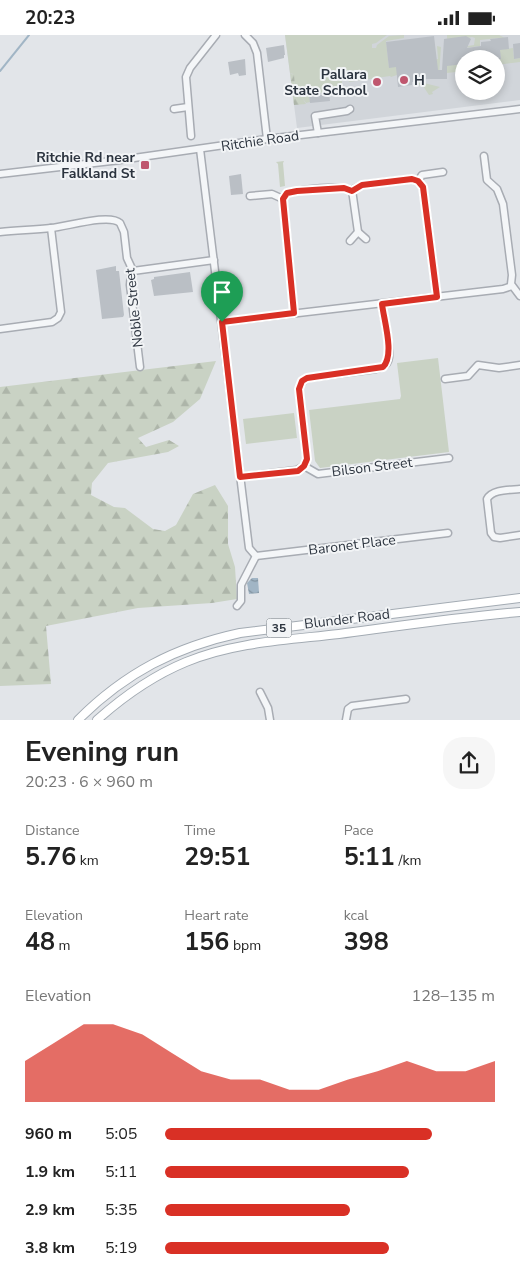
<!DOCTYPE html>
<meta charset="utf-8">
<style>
:root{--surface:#fff;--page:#f6f6f6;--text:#222;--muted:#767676;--accent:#d93025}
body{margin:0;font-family:"Nunito Sans",sans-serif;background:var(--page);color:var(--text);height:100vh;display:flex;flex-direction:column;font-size:19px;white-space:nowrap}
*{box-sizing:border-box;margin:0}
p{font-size:16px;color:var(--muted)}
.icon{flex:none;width:28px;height:28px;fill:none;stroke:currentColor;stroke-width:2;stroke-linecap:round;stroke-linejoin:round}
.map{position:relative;height:685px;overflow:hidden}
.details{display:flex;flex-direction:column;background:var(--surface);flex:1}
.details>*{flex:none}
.controls{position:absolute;left:455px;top:15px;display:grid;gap:10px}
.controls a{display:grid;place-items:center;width:50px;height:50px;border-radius:50%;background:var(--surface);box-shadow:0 2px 8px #0003;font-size:25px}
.pin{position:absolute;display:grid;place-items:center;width:42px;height:42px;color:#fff;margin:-51px -21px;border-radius:50% 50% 50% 0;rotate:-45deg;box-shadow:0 0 5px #0007}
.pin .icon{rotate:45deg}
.round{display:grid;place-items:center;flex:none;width:52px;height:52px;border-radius:20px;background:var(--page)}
.head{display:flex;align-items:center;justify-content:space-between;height:85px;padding:0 25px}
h1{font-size:28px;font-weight:700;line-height:38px}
.stats{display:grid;grid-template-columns:repeat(3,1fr);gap:8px;height:85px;padding:5px 25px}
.stats div{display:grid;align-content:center}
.stats b{font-size:25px;font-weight:700}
.stats small{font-size:14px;font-weight:400}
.stats p{font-size:14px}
.chart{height:140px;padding:10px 25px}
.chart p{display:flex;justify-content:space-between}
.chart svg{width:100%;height:90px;margin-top:5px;fill:var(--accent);opacity:.7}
ul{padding:0 25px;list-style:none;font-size:16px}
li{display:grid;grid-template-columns:80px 60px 1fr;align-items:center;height:38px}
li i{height:12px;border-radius:6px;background:var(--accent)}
.status{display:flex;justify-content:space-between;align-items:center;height:35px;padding:0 25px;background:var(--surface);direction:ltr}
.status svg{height:14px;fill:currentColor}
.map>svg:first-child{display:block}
.built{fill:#d1d5da;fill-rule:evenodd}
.green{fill:#c9d2c4}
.forest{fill:url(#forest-firs)}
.water{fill:url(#water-waves)}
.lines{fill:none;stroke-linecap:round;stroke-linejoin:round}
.stream{stroke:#a1b5c5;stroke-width:2}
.building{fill:#babfc5}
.minor-casing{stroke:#a8acb3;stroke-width:9}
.major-casing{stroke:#a3abb3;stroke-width:10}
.minor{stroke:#f4f6f8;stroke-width:6}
.major{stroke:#fff;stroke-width:8}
.route-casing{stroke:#fff;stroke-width:10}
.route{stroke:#d93025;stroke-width:6}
.poi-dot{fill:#bf566e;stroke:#f2f4f6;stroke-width:2}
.labels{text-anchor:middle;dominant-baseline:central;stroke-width:4;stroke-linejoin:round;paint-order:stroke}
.shield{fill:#f2f4f6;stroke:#676e76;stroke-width:1}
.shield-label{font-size:12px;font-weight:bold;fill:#2c343f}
.poi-label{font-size:14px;font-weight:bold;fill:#2c343f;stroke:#f2f4f6;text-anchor:end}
.street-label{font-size:14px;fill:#2c343f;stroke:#f2f4f6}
</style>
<div class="status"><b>20:23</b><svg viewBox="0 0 49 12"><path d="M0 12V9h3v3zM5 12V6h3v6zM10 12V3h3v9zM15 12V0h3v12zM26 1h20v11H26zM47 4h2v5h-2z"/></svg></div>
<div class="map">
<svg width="520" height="685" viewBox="0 0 520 685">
<defs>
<pattern id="forest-firs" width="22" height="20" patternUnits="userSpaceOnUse" patternTransform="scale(1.25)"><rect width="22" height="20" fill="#c9d2c4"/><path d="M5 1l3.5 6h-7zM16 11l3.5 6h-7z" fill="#adb5a9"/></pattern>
<pattern id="water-waves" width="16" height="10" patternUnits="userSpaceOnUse" patternTransform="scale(1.25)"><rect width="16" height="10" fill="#a1b5c5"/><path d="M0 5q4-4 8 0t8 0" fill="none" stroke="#8394a1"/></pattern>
</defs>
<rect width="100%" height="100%" fill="#e2e5e9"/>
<path class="built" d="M285 0H520V65L297 93ZM464 24H496V56H464Z"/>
<g class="green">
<path d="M285 0H387L376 8 372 9V13H376L377 10 389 1 404 0V3L386 6 389 32 438 24 437 11 441 12 439 40H397L391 42 390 41 349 47 348 43H342V50L329 57 309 60 310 67 306 68 296 54 293 39 290 38Z"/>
<path d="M447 0H499L505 3 506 14 513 13 514 24 520 23V27L496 30V25L501 24 498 3 480 5V11L463 13V12L474 10 475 3 472 2 447 8Z"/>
<path d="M447 27 464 29V36L447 38Z"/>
<path d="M414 47H420L440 52 432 57 433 59 429 60 423 51 414 49Z"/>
<path d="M284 126 283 128 285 151 280 152 278 129 276 127Z"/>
<path d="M438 323 449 417 320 433 315 426 309 375 400 364 401 361 397 328Z"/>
<path d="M294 378 297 403 246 409 243 384Z"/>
</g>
<g class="forest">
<path d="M290 38 294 40 295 51 306 69 294 70Z"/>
<path d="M216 326 200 364 173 387 138 403 146 412 169 405 179 411 168 417 108 428 92 448 91 460 114 472 125 473 153 494 165 496 176 490 193 459 215 450 228 471V509L235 532 237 564 212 568 138 573 46 591 51 649 0 651V352Z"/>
</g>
<path class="water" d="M252 543H258L259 558 249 559 247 548Z"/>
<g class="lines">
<path class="stream" d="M0 36 29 0"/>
</g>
<g class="building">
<path d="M434 1 438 35H442L444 4 466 1 471 4 467 13 481 11V7L491 6 490 4 508 2 509 14 500 15 501 24H464V29L447 31V44H422V46L412 47V50L398 52 396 32 389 33 386 7Z"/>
<path d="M520 8V23L514 24 513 9Z"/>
<path d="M284 10 285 20H284V23L268 27 266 13Z"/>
<path d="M245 24 246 40 239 41 238 38 230 40 228 27Z"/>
<path d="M329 57 330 66 310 68 309 60Z"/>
<path d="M241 139 243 159 231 160 229 141Z"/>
<path d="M116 231V236H119L124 280 123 282 102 284 96 235Z"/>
<path d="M190 237 193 257 154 261 151 245 154 244V242Z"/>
</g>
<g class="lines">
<g class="minor-casing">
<g id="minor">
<path d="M245 0 253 8 257 18 267 104"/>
<path d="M174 74 188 72"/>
<path d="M318 98 315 81 347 76 350 74"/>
<path d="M191 101 186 42 190 33 216 0"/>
<path d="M200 114 249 513 256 521"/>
<path d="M484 121 487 145 497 154 503 169 512 240 511 249 520 261"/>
<path d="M0 139 120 125 267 104 520 74"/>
<path d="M418 146 422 140 443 137"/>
<path d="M250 161 272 159 283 164"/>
<path d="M0 197C17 195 34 195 51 193 66 192 109 178 120 188L124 197 127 223 133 236 131 239 130 250 140 332"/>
<path d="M358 197 366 204"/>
<path d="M350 206 358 197 352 155"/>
<path d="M133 236 214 225"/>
<path d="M294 277 283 164 287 158C305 154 336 150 352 155L362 150 412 144 418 146 423 152 437 262"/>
<path d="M222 287 503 254 512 251"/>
<path d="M0 294 52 287 58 283 61 277 51 193"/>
<path d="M445 344 468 341 478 330 499 333 520 330"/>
<path d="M304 431 307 424 299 354 302 347 307 343 376 334C380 333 384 332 387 328 394 319 383 282 382 269"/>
<path d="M240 442 297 435 304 431 318 439 449 423"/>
<path d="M520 454C510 455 492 454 487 464L491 498 494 502 500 503 520 500"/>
<path d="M256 521 448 498"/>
<path d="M237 571 241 566V550L256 521"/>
<path d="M260 657 268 673 270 685"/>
<path d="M346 685 348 674 352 671 406 664"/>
</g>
</g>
<g class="major-casing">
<g id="major">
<path d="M78 685C125 638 175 612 240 598L520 563"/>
<path d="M97 685C124 661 152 641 186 627 234 607 288 605 339 599 399 591 459 582 520 577"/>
</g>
</g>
<use href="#minor" class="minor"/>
<use href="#major" class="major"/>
</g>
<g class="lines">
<g class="route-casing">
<path id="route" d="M412 144 418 146 423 152 437 262 382 269C384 286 395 320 383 332L307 343 302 346 299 354 307 424 304 431 298 436 240 442 222 287 294 278 283 164 287 158 297 156 344 153 352 156 362 150Z"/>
</g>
<use href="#route" class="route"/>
</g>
<g class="poi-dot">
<circle cx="404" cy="45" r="5"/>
<circle cx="377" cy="47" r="5"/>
<rect x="140" y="125" width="10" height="10" rx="2.5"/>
</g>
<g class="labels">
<rect class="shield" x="266.5" y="583.5" width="25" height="19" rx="4"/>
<g class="shield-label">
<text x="279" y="593">35</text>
</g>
<g class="poi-label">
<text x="367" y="39">Pallara<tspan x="367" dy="16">State School</tspan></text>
<text x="414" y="45" text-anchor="start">H</text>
<text x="135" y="122">Ritchie Rd near<tspan x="135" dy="16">Falkland St</tspan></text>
</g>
<g class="street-label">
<text transform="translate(260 106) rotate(-8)">Ritchie Road</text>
<text transform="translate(134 273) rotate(-96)">Noble Street</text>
<text transform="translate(372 432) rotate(-7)">Bilson Street</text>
<text transform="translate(352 510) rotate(-7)">Baronet Place</text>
<text transform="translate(347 584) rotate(-7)">Blunder Road</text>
</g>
</g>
</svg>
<div class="controls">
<a><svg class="icon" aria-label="layers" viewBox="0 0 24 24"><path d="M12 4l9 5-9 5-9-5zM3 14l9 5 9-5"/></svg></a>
</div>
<div class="pin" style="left:222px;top:287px;background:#1e9e55"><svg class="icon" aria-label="arrive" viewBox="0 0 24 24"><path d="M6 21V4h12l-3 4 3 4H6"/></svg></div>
</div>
<section class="details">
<div class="head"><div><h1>Evening run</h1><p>20:23 · 6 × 960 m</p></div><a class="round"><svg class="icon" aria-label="share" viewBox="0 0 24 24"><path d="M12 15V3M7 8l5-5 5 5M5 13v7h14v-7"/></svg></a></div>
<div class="stats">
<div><p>Distance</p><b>5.76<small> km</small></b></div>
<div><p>Time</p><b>29:51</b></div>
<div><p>Pace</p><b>5:11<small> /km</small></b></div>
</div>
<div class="stats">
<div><p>Elevation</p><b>48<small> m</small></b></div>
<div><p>Heart rate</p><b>156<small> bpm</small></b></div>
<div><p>kcal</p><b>398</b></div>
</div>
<div class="chart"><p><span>Elevation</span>128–135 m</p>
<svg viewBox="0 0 160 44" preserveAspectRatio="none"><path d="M0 44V24L10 15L20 6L30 6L40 11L50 20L60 29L70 33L80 33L90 38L100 38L110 33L120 29L130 24L140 29L150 29L160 24V44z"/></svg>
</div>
<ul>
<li><b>960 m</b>5:05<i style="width:81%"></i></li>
<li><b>1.9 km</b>5:11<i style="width:74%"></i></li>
<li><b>2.9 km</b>5:35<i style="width:56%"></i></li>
<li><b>3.8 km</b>5:19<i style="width:68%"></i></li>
</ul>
</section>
